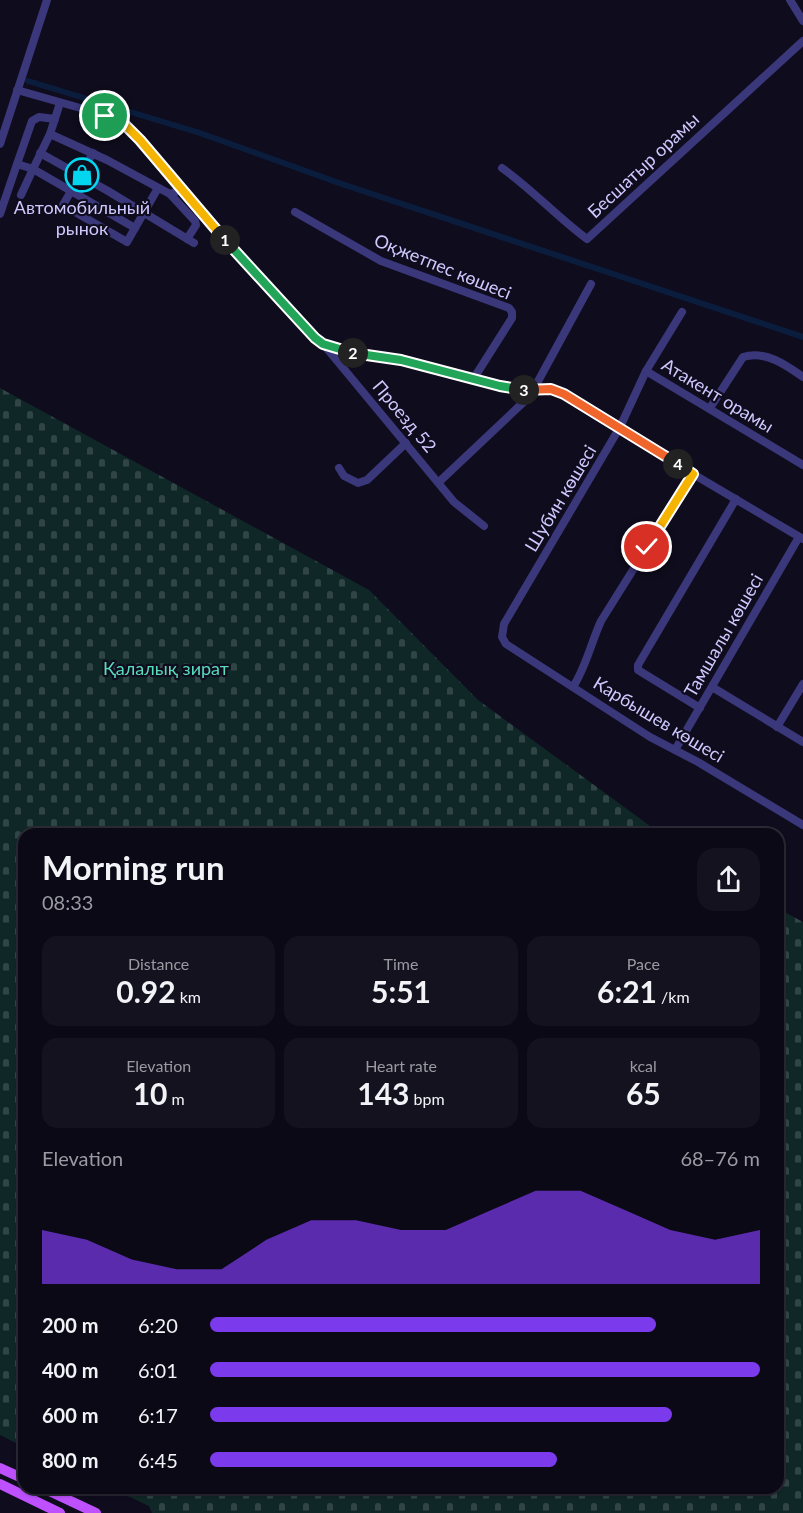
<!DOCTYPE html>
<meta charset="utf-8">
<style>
:root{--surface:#0b0916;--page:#14121f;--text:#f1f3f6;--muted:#9a9aa1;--line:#2b2a35;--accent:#7c3aed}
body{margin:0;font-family:Lato,sans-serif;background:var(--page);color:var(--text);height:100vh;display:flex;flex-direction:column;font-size:22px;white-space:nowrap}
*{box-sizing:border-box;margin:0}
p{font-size:20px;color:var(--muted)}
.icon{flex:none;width:33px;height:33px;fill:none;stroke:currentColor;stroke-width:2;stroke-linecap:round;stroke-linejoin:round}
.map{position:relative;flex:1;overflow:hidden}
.side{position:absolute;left:18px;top:828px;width:766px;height:666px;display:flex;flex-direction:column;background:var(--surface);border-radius:18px;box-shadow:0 2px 4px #0004,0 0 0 2px var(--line)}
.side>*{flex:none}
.pin{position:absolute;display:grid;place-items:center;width:51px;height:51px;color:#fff;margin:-26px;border:3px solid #fff;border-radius:50%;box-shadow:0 2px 6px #0007}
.km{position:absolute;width:30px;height:30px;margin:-15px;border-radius:50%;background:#222;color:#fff;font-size:16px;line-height:30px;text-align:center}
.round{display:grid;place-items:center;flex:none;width:63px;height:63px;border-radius:18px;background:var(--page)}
.summary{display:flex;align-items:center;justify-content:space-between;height:102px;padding:0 24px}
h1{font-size:33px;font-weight:700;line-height:45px}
.stats{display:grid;grid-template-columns:repeat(3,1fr);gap:9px;height:102px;padding:6px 24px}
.stats div{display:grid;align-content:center;border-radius:15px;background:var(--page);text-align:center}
.stats b{font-size:30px;font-weight:700}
.stats small{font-size:16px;font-weight:400}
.stats p{font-size:16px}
.chart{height:168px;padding:12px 24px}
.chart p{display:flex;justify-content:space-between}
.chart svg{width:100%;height:108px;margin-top:6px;fill:var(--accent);opacity:.7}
ul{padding:0 24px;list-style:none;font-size:20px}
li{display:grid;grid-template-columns:96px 72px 1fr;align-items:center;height:45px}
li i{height:15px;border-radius:8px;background:var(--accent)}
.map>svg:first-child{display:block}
.cemetery{fill:url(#cemetery-stones)}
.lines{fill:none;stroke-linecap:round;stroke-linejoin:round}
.canal{stroke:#0b1d3d;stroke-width:6}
.minor{stroke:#3a377b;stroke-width:8}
.major{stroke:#be51fd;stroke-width:10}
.split-1-casing{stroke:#fff;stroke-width:12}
.split-2-casing{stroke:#fff;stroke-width:12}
.split-3-casing{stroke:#fff;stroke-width:12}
.split-4-casing{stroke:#fff;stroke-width:12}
.split-5-casing{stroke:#fff;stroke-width:12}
.split-1{stroke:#f5b400;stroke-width:8}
.split-2{stroke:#22a559;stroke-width:8}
.split-3{stroke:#22a559;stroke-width:8}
.split-4{stroke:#f0652b;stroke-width:8}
.split-5{stroke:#f5b400;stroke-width:8}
.labels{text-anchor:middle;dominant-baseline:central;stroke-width:4.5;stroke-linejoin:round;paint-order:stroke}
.street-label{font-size:18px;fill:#cfc8fe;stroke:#0f0c1d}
.poi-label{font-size:18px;fill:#cfc8fe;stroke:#0f0c1d}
.park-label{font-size:18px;fill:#57dcbc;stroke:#0f0c1d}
</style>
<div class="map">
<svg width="803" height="1513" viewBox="0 0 803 1513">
<defs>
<pattern id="cemetery-stones" width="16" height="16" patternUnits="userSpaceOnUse" patternTransform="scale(1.5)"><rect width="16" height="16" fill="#0f2726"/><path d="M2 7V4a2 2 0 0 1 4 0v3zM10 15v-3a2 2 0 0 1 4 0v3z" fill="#314547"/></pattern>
</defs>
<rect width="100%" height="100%" fill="#0f0c1d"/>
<g class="cemetery">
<path d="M0 388 369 590 478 700 661 834H24V1447L0 1435Z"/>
<path d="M779 909 803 922V1513H152L149 1506 111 1488H778Z"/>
</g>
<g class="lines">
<path class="canal" d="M28 81 200 133 339 183 803 337"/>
<g class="minor">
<path d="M790 0 803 21"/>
<path d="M17 90 105 115 125 125 140 140 238 254 323 344 344 352 401 360 515 389 557 391 579 402 693 474 803 539"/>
<path d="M50 134 60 103"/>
<path d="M0 144 47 0"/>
<path d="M40 153 108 191 194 243"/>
<path d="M93 153 63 205 127 242 158 188"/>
<path d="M17 164 32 121 39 117 55 119"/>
<path d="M502 168C532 189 557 217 587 239L803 41"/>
<path d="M170 194 195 221 196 225 187 239"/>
<path d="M21 195 33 169 135 228"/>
<path d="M295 212 381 261 509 308 512 312V318L474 378"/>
<path d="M0 214 17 164 33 169 50 134 107 160 170 194 181 190"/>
<path d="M682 312 646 371 620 427 504 624 502 637 506 644 650 737 698 762 803 825"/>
<path d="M324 345 454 502 484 526"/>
<path d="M646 371 803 465"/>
<path d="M710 408 743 357C765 350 786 365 803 377"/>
<path d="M339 468 344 476 358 483 367 480 406 443"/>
<path d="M439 482 530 396 591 284"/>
<path d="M573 687C586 667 591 643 601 621L693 474"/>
<path d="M712 687 803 742"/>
<path d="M700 708 638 670V665L736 499"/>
<path d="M777 727 803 684"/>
<path d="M675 750 799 537"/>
</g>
<g class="major">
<path d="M0 1468 24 1479"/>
<path d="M0 1484 60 1513"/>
<path d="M43 1488 96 1513"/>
</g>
</g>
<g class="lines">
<g class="split-1-casing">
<path id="split-1" d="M105 116 125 125 140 140 225 240"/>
</g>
<g class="split-2-casing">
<path id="split-2" d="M225 240 315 338 323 344 353 353"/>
</g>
<g class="split-3-casing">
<path id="split-3" d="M353 353 401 360 500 386 524 390"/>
</g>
<g class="split-4-casing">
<path id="split-4" d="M524 390 551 389 564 394 678 464"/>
</g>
<g class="split-5-casing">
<path id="split-5" d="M647 547 693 474 678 464"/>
</g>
<use href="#split-1" class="split-1"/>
<use href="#split-2" class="split-2"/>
<use href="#split-3" class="split-3"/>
<use href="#split-4" class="split-4"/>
<use href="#split-5" class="split-5"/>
</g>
<defs>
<g id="shop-ring" transform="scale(1.725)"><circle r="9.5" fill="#0f0c1d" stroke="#03d6ef" stroke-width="1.5"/><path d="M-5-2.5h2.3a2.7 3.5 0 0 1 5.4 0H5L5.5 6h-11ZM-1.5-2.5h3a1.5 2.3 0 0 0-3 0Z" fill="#03d6ef"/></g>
</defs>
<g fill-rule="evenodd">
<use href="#shop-ring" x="82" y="175"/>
</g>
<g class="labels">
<g class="street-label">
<text transform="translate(643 165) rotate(-43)">Бесшатыр орамы</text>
<text transform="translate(443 266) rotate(22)">Оқжетпес көшесі</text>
<text transform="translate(718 395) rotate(31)">Атакент орамы</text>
<text transform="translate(405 416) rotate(50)">Проезд 52</text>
<text transform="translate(560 498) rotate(-59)">Шубин көшесі</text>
<text transform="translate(723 635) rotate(-60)">Тамшалы көшесі</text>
<text transform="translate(659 719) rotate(31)">Карбышев көшесі</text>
</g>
<g class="poi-label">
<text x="82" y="207">Автомобильный<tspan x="82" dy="21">рынок</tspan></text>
</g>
<g class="park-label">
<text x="166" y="668">Қалалық зират</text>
</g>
</g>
</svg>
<div class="pin" style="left:105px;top:116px;background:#1e9e55"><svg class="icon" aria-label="arrive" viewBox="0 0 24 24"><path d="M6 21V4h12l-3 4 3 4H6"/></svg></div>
<div class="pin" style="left:647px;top:547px;background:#d93025"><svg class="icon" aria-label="check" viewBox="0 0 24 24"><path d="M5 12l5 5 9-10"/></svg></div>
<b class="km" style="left:225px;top:240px">1</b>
<b class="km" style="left:353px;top:353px">2</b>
<b class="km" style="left:524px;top:390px">3</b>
<b class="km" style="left:678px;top:464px">4</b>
<section class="side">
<div class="summary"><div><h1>Morning run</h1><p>08:33</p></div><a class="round"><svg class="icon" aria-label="share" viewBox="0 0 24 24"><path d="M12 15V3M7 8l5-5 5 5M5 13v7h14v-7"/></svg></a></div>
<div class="stats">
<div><p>Distance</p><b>0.92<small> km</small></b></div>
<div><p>Time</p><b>5:51</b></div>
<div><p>Pace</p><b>6:21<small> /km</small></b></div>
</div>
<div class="stats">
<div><p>Elevation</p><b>10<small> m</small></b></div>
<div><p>Heart rate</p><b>143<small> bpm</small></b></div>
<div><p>kcal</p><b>65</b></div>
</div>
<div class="chart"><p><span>Elevation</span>68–76 m</p>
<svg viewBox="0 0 160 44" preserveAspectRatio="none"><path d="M0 44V22L10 26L20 34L30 38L40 38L50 26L60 18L70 18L80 22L90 22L100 14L110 6L120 6L130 14L140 22L150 26L160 22V44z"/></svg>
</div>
<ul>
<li><b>200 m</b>6:20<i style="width:81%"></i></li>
<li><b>400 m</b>6:01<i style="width:100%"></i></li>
<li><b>600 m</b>6:17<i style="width:84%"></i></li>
<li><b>800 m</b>6:45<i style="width:63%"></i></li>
</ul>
</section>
</div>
